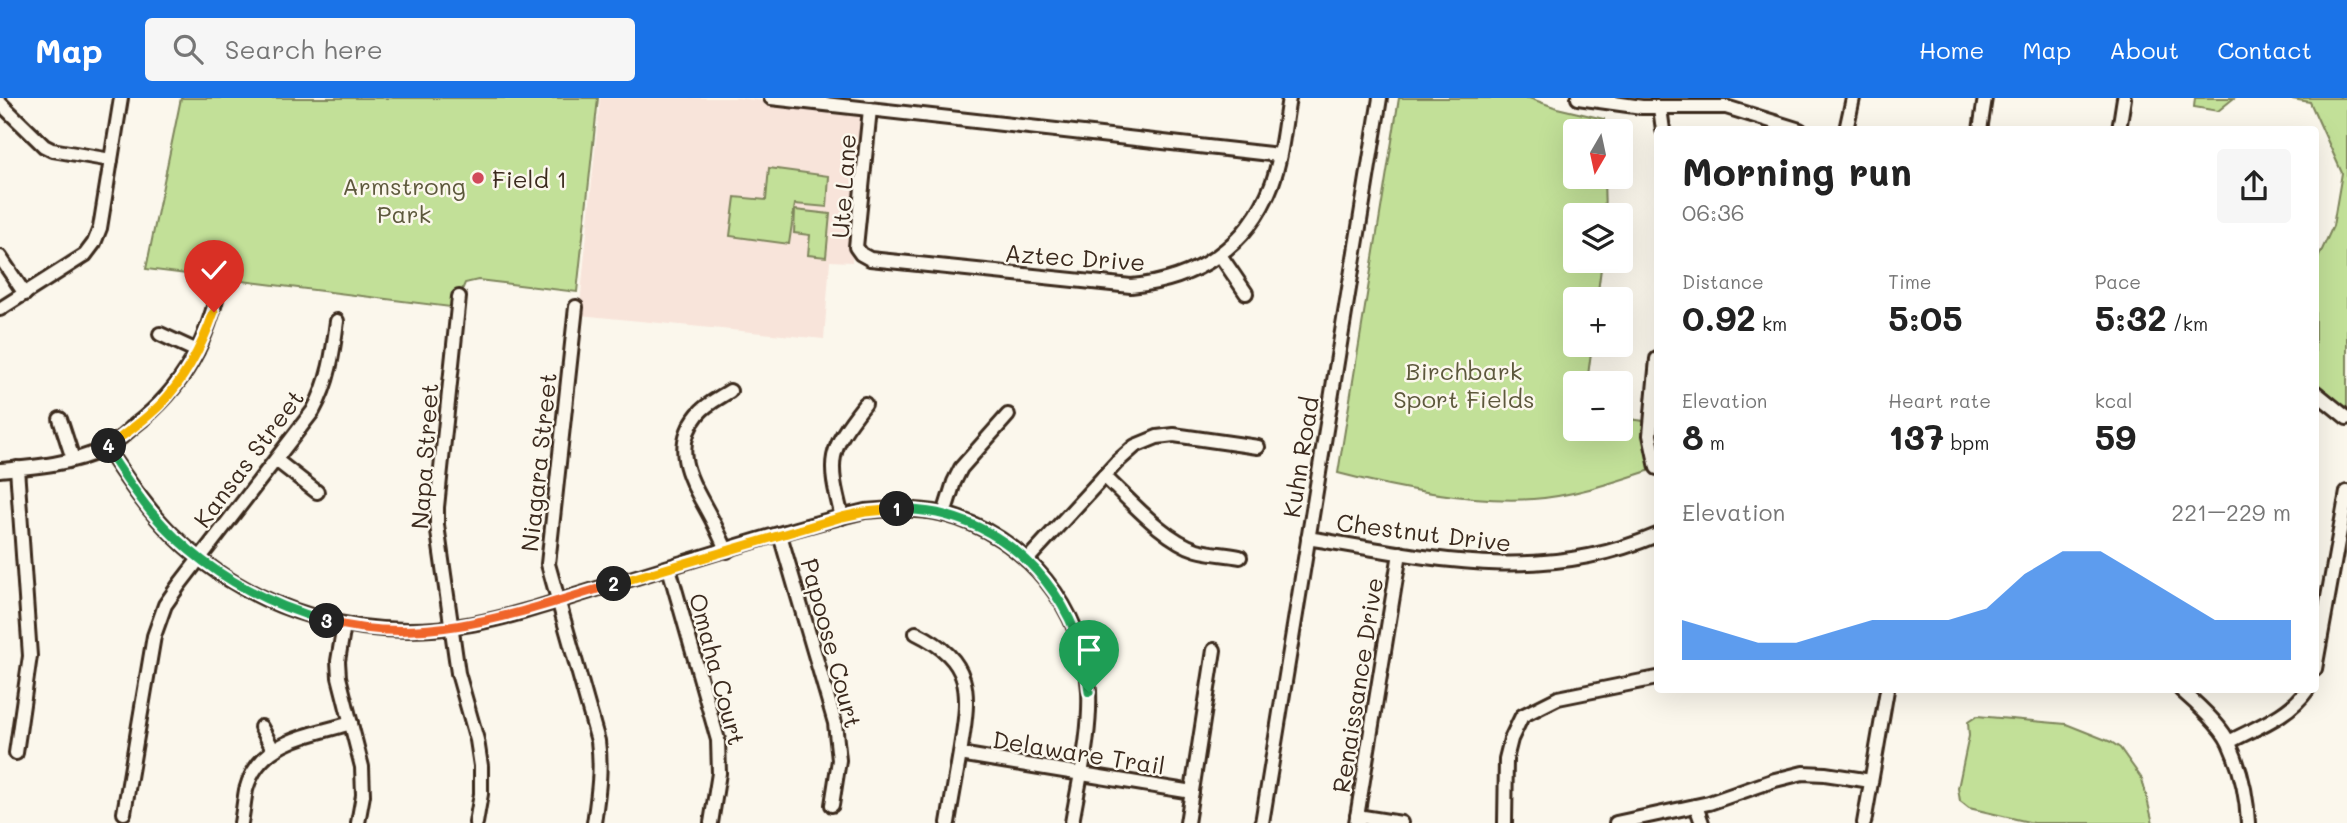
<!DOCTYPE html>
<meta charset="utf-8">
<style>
:root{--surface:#fff;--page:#f6f6f6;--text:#222;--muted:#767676;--accent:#1a73e8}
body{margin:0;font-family:Mali,sans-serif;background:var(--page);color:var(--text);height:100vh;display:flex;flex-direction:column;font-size:26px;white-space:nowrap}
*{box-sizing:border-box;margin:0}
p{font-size:23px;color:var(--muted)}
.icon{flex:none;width:38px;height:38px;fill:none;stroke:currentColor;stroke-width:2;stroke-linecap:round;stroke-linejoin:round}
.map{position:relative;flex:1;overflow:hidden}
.panel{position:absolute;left:1654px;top:28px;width:665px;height:567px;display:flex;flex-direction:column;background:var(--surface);border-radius:7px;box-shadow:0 7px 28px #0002}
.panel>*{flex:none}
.needle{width:46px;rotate:189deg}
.controls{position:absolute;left:1563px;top:21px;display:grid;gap:14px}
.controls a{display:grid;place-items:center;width:70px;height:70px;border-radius:7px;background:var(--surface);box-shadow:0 7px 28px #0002;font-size:35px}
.pin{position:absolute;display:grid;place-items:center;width:60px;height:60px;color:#fff;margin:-72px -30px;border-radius:50% 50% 50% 0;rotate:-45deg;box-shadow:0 0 7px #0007}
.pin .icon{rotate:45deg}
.km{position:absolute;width:35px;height:35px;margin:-18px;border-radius:50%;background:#222;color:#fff;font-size:19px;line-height:35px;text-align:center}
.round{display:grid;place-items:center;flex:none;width:74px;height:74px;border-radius:7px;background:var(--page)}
.headline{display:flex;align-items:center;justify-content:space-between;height:119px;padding:0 28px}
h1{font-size:38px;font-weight:700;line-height:52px}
.metrics{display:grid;grid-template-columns:repeat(3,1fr);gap:10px;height:119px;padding:7px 28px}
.metrics div{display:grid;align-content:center}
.metrics b{font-size:35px;font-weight:700}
.metrics small{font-size:19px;font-weight:400}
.metrics p{font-size:19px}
.chart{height:196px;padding:14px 28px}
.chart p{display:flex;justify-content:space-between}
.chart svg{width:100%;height:126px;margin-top:7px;fill:var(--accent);opacity:.7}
header{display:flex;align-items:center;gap:42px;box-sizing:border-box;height:98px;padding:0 35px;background:var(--accent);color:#fff}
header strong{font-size:33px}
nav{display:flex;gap:38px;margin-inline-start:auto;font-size:24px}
.search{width:490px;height:63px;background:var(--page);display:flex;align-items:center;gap:18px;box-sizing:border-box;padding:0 24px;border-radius:7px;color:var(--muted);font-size:26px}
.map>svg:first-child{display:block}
.built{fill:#f8e4da}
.green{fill:#c2e098;stroke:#7e855b;stroke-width:2}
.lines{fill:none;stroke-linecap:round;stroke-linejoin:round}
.street-casing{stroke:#3b2a1e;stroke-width:18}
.street{stroke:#fbf7ec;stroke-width:12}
.split-1-casing{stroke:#fff;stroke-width:14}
.split-2-casing{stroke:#fff;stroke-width:14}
.split-3-casing{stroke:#fff;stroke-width:14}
.split-4-casing{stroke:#fff;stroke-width:14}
.split-5-casing{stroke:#fff;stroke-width:14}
.split-1{stroke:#22a559;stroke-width:9}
.split-2{stroke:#f5b400;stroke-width:9}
.split-3{stroke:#f0652b;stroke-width:9}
.split-4{stroke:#22a559;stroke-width:9}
.split-5{stroke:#f5b400;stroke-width:9}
.poi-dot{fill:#d1495b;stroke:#fbf7ec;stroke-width:2.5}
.labels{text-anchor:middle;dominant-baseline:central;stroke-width:5;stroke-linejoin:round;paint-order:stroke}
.poi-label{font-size:24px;fill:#3b2a1e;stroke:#fbf7ec;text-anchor:start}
.park-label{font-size:24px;fill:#5d583c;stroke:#fbf7ec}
.street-label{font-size:24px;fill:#3b2a1e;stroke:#fbf7ec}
</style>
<header>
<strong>Map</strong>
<div class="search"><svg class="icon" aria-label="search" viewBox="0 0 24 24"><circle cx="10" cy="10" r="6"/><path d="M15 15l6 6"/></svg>Search here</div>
<nav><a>Home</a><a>Map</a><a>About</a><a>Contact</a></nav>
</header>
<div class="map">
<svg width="2347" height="725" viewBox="0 0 2347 725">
<rect width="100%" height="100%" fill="#fbf7ec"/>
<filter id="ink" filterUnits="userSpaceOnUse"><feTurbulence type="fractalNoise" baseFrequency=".0143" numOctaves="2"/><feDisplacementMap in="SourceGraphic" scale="14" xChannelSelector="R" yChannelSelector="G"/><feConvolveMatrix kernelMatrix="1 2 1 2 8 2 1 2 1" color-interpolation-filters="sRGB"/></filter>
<g filter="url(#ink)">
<path class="built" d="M600 0H738L866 14 852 164 830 163 824 241 579 217Z"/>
<g class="green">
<path d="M181 0H598L577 194 478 182 465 185 459 199 458 210 146 171Z"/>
<path d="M1399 0H1529L1557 10 1604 21V33H1575V79H1604L1605 117H1575V163H1602L1597 201H1575V247H1592L1587 285H1575V331H1620L1621 320 1651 324 1657 370C1617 383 1575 398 1533 401 1470 405 1399 391 1338 375Z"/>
<path d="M2195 0H2234L2218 13 2194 9Z"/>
<path d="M2286 0H2347V312L2315 286V167L2333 128 2342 75 2310 4Z"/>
<path d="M769 70 829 78 827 109 795 106 789 146 730 138 735 99 766 102Z"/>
<path d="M795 112 830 116 826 159 808 157 810 137 794 135Z"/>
<path d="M1977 618 2066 626 2111 644 2120 650 2142 681 2153 725H2033L1969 710 1960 703 1958 690 1969 638 1968 624Z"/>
</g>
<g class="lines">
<g class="street-casing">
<g id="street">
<path d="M771 0 1279 57"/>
<path d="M1578 0 1642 9H1726L1800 32"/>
<path d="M0 5 44 48 52 52 111 62"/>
<path d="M1660 10 1663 32"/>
<path d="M870 11 856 149 861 156 870 161 1131 188C1196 182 1248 149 1272 86 1282 59 1284 28 1289 0"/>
<path d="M1846 32 1853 0"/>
<path d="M1980 32 1985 0"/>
<path d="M2119 32 2124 0"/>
<path d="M1220 157 1246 195"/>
<path d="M0 159 25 196"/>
<path d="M459 199 437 409V427L458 575 477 642 481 668V696L476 725"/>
<path d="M576 209 548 466 598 643C602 672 598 697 594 725"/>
<path d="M0 211 85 157 94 145 100 130 121 0"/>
<path d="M160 236 197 253"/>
<path d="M1657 261 1650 337 1657 370"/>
<path d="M2315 294 2347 320"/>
<path d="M60 321 73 361"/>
<path d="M106 350C127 381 147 412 174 438 252 515 366 546 472 526 516 518 558 503 600 490 688 464 776 434 865 413 891 411 919 410 944 416 1025 437 1085 511 1089 593 1091 637 1079 682 1072 725"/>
<path d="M276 362 317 394"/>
<path d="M0 372C35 369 72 366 104 351 115 346 125 336 134 328 185 289 208 243 221 180"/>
<path d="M1104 378C1130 402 1164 442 1197 452 1211 456 1226 456 1240 459"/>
<path d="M944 416 954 384 961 370 1008 317"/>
<path d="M842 419C827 361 828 353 865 306"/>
<path d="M780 437 835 625 839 662 832 707"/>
<path d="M1308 440C1429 460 1540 487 1657 437"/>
<path d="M727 453C721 441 716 429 710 418 692 384 669 352 698 316 706 306 719 300 730 293"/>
<path d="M1027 462 1117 364 1135 348 1157 339 1174 337 1258 349"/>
<path d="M669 470 718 642 719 675 711 725"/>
<path d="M344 527 338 563 339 579 362 669 363 697 358 725"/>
<path d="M916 535C973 563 970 593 961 649 957 674 952 700 948 725"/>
<path d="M1080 542 1095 539"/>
<path d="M2315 571 2347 394"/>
<path d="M2181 592C2195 604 2222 629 2229 645 2240 669 2247 698 2248 725"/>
<path d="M261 629 273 651"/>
<path d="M2229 644C2257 629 2289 618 2307 592"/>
<path d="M16 655 30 558 17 370"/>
<path d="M960 656 1192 694"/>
<path d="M1696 708 1702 725"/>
<path d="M124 715 154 538 165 507 179 487 313 313C329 284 333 255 337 223"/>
<path d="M1357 718 1401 725"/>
<path d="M241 725C243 714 244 703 246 692 259 642 309 638 351 625"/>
<path d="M1187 725 1214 552"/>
<path d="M1262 725 1380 0"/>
<path d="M1356 725 1400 455"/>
<path d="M1505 725 1506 661 1511 641 1522 618 1558 600 1657 580"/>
<path d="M1616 725 1709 705 1775 682 1803 675 1825 676 1871 683"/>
<path d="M1864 725 1887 592"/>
</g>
</g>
<use href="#street" class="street"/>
</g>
</g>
<g class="lines" filter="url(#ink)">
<g class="split-1-casing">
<path id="split-1" d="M897 411C913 412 929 412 945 417 1027 439 1082 511 1089 594"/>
</g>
<g class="split-2-casing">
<path id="split-2" d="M614 486 842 419 865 414 897 411"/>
</g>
<g class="split-3-casing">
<path id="split-3" d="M327 523C424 550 521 514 614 486"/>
</g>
<g class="split-4-casing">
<path id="split-4" d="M109 348 106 350C121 372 135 395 152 415 199 470 259 504 327 523"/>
</g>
<g class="split-5-casing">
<path id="split-5" d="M109 348C126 335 145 322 160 307 186 280 202 248 214 214"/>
</g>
<use href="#split-1" class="split-1"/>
<use href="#split-2" class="split-2"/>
<use href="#split-3" class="split-3"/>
<use href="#split-4" class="split-4"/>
<use href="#split-5" class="split-5"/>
</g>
<circle class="poi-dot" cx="478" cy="80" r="7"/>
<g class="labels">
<g class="poi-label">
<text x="492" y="80">Field 1</text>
</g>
<g class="park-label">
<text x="404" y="87">Armstrong<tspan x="404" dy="28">Park</tspan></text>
<text x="1464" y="272">Birchbark<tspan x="1464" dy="28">Sport Fields</tspan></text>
</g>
<g class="street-label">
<text transform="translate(843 88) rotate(-86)">Ute Lane</text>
<text transform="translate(1075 159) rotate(4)">Aztec Drive</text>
<text transform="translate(424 358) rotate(-86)">Napa Street</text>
<text transform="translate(1300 359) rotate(-81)">Kuhn Road</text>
<text transform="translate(248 360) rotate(-53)">Kansas Street</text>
<text transform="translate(538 364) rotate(-84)">Niagara Street</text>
<text transform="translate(1424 434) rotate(7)">Chestnut Drive</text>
<text transform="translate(832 545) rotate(75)">Papoose Court</text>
<text transform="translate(718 571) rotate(75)">Omaha Court</text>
<text transform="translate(1357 587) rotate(-81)">Renaissance Drive</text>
<text transform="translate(1079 654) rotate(9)">Delaware Trail</text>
</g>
</g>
</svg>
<div class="controls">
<a><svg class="needle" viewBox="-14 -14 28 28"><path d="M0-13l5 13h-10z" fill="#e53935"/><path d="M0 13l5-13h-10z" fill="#767676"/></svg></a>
<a><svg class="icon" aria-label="layers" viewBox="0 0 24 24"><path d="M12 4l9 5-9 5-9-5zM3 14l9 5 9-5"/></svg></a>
<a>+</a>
<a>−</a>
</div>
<div class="pin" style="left:1089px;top:594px;background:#1e9e55"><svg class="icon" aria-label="arrive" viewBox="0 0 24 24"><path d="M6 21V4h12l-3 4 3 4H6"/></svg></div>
<div class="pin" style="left:214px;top:214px;background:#d93025"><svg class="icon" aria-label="check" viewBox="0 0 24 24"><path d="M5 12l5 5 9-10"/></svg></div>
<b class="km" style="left:897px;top:411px">1</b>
<b class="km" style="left:614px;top:486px">2</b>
<b class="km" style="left:327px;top:523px">3</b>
<b class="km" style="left:109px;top:348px">4</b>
<section class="panel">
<div class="headline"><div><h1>Morning run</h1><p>06:36</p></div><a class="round"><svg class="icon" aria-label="share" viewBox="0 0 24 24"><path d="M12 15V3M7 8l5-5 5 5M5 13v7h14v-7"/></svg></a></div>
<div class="metrics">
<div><p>Distance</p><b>0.92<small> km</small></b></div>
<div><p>Time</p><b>5:05</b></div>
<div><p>Pace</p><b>5:32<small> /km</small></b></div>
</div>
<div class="metrics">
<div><p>Elevation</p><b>8<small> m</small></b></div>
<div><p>Heart rate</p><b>137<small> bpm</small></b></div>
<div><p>kcal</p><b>59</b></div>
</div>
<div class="chart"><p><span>Elevation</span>221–229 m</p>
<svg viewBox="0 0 160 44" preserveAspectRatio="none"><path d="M0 44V30L10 34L20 38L30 38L40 34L50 30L60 30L70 30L80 26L90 14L100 6L110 6L120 14L130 22L140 30L150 30L160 30V44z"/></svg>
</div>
</section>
</div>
